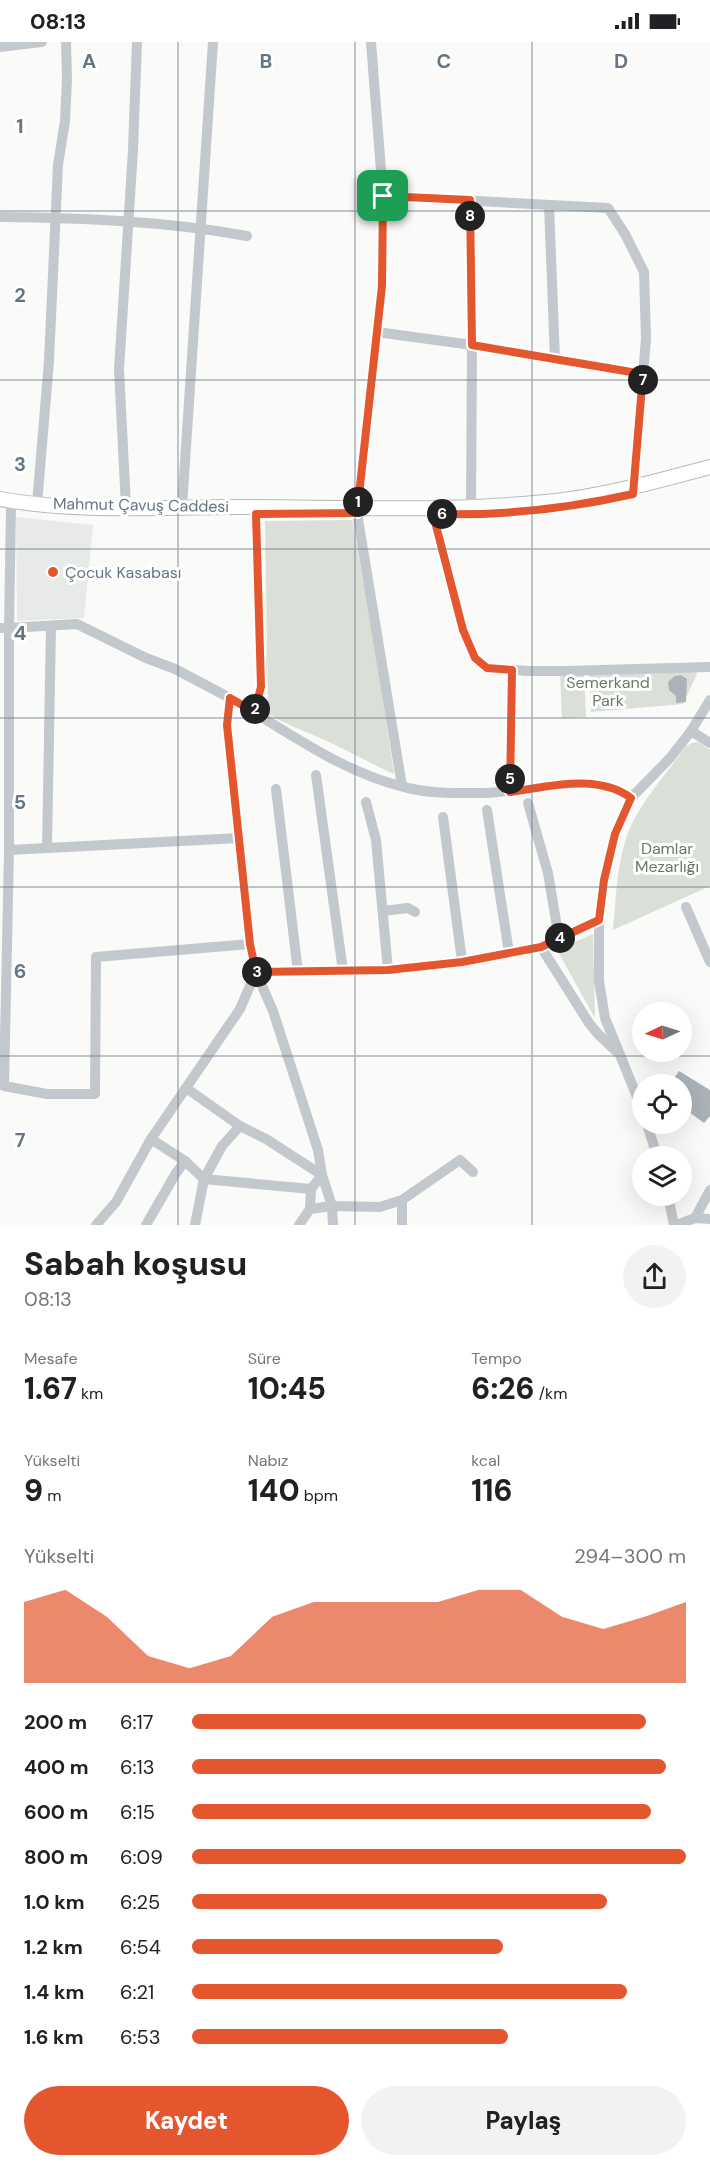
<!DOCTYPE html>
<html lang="tr">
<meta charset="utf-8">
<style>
:root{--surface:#fff;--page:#f2f2f2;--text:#202124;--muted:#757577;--accent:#e4572e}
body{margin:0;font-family:"DM Sans",sans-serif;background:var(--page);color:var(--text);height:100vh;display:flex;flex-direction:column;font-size:22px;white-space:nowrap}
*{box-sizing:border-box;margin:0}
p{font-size:20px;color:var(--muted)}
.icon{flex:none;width:33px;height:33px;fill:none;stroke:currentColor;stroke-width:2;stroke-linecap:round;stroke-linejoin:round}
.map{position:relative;height:1183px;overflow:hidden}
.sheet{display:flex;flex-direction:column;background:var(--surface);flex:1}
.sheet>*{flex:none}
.needle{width:39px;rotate:266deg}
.fabs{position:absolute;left:632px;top:960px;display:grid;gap:12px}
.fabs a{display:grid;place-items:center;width:60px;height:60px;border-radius:50%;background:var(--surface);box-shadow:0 6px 24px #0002;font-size:30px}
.pin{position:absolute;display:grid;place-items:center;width:51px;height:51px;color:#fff;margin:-26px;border-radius:12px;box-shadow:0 3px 9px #0006}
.km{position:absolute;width:30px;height:30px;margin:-15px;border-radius:50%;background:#222;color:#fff;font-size:16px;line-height:30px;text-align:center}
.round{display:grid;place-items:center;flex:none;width:63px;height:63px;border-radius:32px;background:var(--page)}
.headline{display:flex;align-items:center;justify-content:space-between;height:102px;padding:0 24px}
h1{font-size:33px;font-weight:800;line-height:45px}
.metrics{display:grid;grid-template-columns:repeat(3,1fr);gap:9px;height:102px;padding:6px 24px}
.metrics div{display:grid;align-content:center}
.metrics b{font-size:30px;font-weight:800}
.metrics small{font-size:16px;font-weight:400}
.metrics p{font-size:16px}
.chart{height:168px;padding:12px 24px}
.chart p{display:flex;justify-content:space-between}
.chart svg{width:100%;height:108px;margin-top:6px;fill:var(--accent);opacity:.7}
.cta{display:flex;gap:12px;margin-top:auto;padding:12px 24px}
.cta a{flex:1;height:69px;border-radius:36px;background:var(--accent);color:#fff;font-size:24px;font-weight:800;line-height:69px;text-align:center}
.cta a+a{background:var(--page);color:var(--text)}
ul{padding:0 24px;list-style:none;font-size:20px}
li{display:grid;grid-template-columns:96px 72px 1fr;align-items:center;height:45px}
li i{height:15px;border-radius:8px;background:var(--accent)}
.status{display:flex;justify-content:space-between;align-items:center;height:42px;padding:0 30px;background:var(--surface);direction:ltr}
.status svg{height:16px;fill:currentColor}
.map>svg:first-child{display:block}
.built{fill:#e8e9e9}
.green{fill:#dadfd7}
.building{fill:#aab3b9}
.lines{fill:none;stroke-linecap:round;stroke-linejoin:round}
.secondary-casing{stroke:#b3babf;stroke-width:16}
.street{stroke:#c3c8cc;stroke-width:10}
.secondary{stroke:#fff;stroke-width:14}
.route-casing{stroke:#fff;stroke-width:12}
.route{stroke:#e4572e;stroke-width:8}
.grid{fill:none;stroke:#657683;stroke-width:1.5;stroke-opacity:0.55}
.poi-dot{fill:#e4572e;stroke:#fff;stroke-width:2}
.labels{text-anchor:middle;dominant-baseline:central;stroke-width:6;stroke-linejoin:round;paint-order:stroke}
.street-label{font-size:16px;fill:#657683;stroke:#fff}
.poi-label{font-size:16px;fill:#657683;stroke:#fff;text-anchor:start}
.park-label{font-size:16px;fill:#687a64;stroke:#fff}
.grid-label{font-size:20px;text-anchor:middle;font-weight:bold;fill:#657683;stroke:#fff;stroke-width:6;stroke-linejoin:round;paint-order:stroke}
</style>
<div class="status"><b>08:13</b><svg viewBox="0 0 49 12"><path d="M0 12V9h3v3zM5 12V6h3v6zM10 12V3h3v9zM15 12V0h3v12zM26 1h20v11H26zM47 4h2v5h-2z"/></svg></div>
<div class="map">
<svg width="710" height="1183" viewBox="0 0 710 1183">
<rect width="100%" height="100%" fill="#fafaf8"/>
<path class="built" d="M16 475 93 483 84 576 17 579Z"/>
<g class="green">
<path d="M352 478 371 580 394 732C371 722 349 709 327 699 307 690 287 683 268 672L265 479Z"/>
<path d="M694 626 697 632 683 662 591 670 589 630Z"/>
<path d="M584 629 586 675 562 676 560 631Z"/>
<path d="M698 700 710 708V844L613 888C616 859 616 829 625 800 635 765 665 735 685 705L692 701Z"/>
<path d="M593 892 595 976 557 908Z"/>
</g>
<g class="building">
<path d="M681 633 687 637 686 660 676 661V654L669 648 668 640 675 634Z"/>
<path d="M679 1029 710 1048V1074L704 1081 681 1064V1042H670Z"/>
</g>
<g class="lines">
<g class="secondary-casing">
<path id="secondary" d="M0 457C77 471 158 465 236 465 344 465 456 471 564 458 613 451 662 438 710 425"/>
</g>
<g class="street">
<path d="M371 0 383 154 382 244 357 471 402 744"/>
<path d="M16 3 42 0"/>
<path d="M0 5 16 3V0"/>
<path d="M383 154 608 166 625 192 644 230 646 297 633 452"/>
<path d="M549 163 555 316"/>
<path d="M0 175C82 176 166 179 247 194"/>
<path d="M377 290 472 303 469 158"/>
<path d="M37 462 49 319 58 123 65 79 67 37 66 0"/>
<path d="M11 465 9 586 77 582 146 616 175 627 230 656 227 683 250 902 256 930 388 928 462 919 541 905 599 878"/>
<path d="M126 465 119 327 133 108 137 0"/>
<path d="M182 465 213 0"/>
<path d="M471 465 472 303 643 332"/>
<path d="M433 472 463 588 475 616 487 626 528 629H565L710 625"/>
<path d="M0 586H9V808L4 1044 47 1052H95L96 915 250 902"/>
<path d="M230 656C287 689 342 731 408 746 433 752 459 751 485 751 528 750 594 728 631 756"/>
<path d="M254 670 261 645 262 630 256 472"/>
<path d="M691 689 710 701"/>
<path d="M316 733 343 929"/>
<path d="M276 747 298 930"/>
<path d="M510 750 512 628"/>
<path d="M366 760 376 798 388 928"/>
<path d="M528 761 548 831 559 897"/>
<path d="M487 768 509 911"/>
<path d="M443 775 462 919"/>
<path d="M47 806 51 584"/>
<path d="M9 808 239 796"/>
<path d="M686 865 710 920"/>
<path d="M383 869 408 866 415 870"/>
<path d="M541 905 589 981 598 992 616 1009"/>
<path d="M256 930 273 969 318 1108 322 1133 332 1164 333 1183"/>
<path d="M186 1046 240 1084"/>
<path d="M642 1067 605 976 599 939V878L604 838 615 792 631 756 670 716 691 689 710 658"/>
<path d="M647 1082 657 1114"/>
<path d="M151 1097 240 967 256 930"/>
<path d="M668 1154 674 1183"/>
<path d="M310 1167 332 1164 380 1165 402 1158 460 1118 473 1130"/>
<path d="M695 1176 710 1148"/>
<path d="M96 1183 116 1160 151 1097 185 1119 204 1137 311 1147"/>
<path d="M146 1183 176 1131 185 1119"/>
<path d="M195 1183 204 1137 222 1104 240 1084 266 1097 322 1133 311 1147 310 1167 299 1183"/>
<path d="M402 1183V1158"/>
<path d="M677 1183 695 1176 710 1177"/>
</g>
<use href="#secondary" class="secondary"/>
</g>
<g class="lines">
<g class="route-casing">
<path id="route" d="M383 154 470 158 472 303 643 332 633 452C567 467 501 474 433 472L463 588 475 616 487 626 512 628 510 750C548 745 597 731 631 756L615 792 604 838 599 878 541 905 462 920 388 928 256 930 250 902 227 683 230 656 254 670 261 645 256 472 357 471 382 244Z"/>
</g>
<use href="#route" class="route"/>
</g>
<path class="grid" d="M178 0V1183M355 0V1183M532 0V1183M0 169H710M0 338H710M0 507H710M0 676H710M0 845H710M0 1014H710"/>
<circle class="poi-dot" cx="53" cy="530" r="6"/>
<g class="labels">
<g class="street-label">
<text transform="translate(141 463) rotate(1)">Mahmut Çavuş Caddesi</text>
</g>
<g class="poi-label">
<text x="65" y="530">Çocuk Kasabası</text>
</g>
<g class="park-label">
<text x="608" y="640">Semerkand<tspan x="608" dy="18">Park</tspan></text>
<text x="667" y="806">Damlar<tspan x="667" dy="18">Mezarlığı</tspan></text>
</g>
</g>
<g class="grid-label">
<text x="89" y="26">A</text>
<text x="266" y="26">B</text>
<text x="444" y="26">C</text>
<text x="621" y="26">D</text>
<text x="20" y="91">1</text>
<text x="20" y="260">2</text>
<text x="20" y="429">3</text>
<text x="20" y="598">4</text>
<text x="20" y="767">5</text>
<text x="20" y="936">6</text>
<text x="20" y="1105">7</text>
</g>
</svg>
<div class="fabs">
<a><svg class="needle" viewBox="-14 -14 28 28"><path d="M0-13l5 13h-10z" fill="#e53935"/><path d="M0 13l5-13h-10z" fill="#757577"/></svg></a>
<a><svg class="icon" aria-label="locate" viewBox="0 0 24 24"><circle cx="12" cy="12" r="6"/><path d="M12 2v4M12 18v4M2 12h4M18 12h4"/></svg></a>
<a><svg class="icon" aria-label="layers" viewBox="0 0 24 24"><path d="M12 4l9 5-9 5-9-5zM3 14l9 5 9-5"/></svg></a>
</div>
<div class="pin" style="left:383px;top:154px;background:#1e9e55"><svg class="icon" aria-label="arrive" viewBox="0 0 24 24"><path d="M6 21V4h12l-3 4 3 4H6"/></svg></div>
<b class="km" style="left:358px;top:460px">1</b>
<b class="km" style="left:255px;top:667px">2</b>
<b class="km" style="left:257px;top:930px">3</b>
<b class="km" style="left:560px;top:896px">4</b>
<b class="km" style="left:510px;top:737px">5</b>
<b class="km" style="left:442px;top:472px">6</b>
<b class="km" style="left:643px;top:338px">7</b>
<b class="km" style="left:470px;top:174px">8</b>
</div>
<section class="sheet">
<div class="headline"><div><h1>Sabah koşusu</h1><p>08:13</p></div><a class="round"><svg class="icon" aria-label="share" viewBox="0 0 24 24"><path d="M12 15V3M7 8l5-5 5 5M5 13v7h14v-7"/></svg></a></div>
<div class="metrics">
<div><p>Mesafe</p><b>1.67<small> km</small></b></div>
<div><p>Süre</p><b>10:45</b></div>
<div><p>Tempo</p><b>6:26<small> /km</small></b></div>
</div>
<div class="metrics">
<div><p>Yükselti</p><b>9<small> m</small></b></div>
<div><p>Nabız</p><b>140<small> bpm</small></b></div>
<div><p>kcal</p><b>116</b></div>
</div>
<div class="chart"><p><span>Yükselti</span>294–300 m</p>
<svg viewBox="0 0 160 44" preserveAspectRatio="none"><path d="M0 44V11L10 6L20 17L30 33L40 38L50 33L60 17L70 11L80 11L90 11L100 11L110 6L120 6L130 17L140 22L150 17L160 11V44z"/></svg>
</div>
<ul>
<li><b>200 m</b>6:17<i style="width:92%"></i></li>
<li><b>400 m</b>6:13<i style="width:96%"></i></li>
<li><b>600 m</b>6:15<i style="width:93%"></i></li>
<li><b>800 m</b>6:09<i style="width:100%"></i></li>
<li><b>1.0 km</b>6:25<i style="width:84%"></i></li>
<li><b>1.2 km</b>6:54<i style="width:63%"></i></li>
<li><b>1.4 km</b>6:21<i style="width:88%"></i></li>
<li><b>1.6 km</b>6:53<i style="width:64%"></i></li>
</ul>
<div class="cta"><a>Kaydet</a><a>Paylaş</a></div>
</section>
